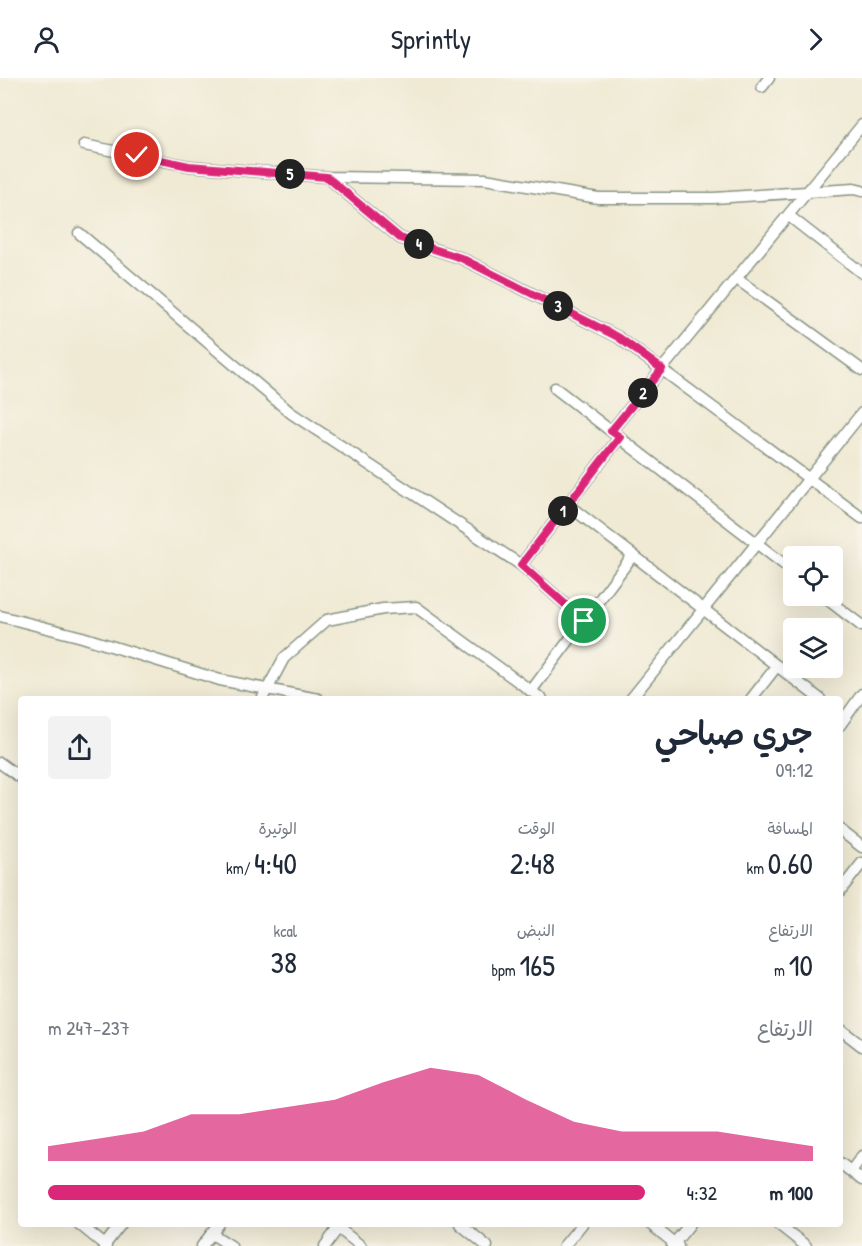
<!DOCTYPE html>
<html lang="ar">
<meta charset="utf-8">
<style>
:root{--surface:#fff;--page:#f2f2f3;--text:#1f2937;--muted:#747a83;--accent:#db2777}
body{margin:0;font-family:"Patrick Hand","Playpen Sans Arabic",sans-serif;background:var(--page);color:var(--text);direction:rtl;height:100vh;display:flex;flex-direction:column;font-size:22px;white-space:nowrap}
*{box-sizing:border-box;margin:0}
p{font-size:20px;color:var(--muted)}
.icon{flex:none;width:33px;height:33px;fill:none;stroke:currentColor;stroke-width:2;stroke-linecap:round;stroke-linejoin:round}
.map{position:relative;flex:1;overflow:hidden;direction:ltr}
.side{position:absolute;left:18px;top:618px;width:825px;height:531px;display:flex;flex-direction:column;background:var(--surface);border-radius:6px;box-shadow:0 6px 24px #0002;direction:rtl}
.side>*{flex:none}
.tools{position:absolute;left:783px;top:468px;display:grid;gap:12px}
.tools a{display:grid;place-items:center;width:60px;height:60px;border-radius:6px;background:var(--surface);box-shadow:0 6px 24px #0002;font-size:30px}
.pin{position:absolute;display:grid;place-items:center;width:51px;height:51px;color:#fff;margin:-26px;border:3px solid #fff;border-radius:50%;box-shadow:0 2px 6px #0007}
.km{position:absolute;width:30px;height:30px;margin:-15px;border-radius:50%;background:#222;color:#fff;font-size:16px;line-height:30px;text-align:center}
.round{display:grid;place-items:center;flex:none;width:63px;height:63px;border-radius:6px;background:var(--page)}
.headline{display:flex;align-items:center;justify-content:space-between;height:102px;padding:0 30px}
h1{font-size:33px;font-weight:600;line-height:45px}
.metrics{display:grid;grid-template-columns:repeat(3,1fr);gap:9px;height:102px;padding:6px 30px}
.metrics div{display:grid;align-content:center}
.metrics b{font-size:30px;font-weight:600}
.metrics small{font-size:16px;font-weight:400}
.metrics p{font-size:16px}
.chart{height:168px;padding:12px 30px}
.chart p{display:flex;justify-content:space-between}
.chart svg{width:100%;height:108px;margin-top:6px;fill:var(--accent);opacity:.7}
ul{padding:0 30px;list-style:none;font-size:20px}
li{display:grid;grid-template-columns:96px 72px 1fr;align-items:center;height:45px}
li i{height:15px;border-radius:8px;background:var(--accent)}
header{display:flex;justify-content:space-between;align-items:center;height:78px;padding:0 30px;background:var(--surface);font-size:27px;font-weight:600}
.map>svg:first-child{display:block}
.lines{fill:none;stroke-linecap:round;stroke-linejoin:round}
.street-casing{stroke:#889484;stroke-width:13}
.street{stroke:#fff;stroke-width:10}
.route-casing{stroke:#fff;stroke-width:12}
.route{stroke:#db2777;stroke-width:8}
</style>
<header><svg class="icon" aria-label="forward" viewBox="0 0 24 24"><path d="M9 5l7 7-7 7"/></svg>Sprintly<svg class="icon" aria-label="person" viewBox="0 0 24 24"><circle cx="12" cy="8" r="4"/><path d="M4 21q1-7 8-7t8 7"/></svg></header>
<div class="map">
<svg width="862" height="1168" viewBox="0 0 862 1168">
<rect width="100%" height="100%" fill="#f7f3e8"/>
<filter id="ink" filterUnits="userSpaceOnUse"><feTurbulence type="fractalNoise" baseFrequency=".0167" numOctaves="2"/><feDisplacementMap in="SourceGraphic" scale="12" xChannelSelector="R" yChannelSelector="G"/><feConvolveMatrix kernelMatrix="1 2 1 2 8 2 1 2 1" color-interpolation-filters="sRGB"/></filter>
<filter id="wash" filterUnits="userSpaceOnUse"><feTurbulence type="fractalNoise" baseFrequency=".008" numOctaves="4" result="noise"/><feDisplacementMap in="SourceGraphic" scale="24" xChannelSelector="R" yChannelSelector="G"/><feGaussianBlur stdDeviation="1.35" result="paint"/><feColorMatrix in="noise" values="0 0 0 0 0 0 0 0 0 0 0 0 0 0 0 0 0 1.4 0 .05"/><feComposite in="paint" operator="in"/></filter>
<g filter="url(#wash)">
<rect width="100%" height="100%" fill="#f0ead4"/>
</g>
<g filter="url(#ink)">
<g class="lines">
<g class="street-casing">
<g id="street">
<path d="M762 9 769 0"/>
<path d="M84 67 189 88 327 99 485 101 598 120H714L854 111 862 113"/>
<path d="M327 99 400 160 461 180 618 259 862 440"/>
<path d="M789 138 862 195"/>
<path d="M79 155 291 335 521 487 584 543"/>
<path d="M737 201 862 292"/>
<path d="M555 310 794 494"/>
<path d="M611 353 862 47"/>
<path d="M568 427 820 621"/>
<path d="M521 487 620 359"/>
<path d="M823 518 862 548"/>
<path d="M0 538 82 559 220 602 318 621"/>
<path d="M531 613 633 477"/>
<path d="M262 621 284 580 327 542 383 531 416 529 542 621"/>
<path d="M631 621 862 335"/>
<path d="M751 621 777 588"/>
<path d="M840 647 862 616"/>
<path d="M0 685 21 700"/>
<path d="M840 752 862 769"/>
<path d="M840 813 862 785"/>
<path d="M840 951 862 968"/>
<path d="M840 1085 862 1102"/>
<path d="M851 1093 862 1078"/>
<path d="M79 1146 106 1168"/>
<path d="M333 1146 361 1168"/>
<path d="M460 1146 487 1168"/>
<path d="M650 1146 678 1168"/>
<path d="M778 1146 806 1168"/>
<path d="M212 1156 231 1168"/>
<path d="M104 1168 121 1146"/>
<path d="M202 1168 219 1146"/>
<path d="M325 1168 341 1146"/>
<path d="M564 1168 582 1146"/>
<path d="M672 1168 690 1146"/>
</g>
</g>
<use href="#street" class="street"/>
</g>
</g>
<g class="lines" filter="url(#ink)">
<g class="route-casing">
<path id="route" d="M137 77 189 88 327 99 400 160 461 180 618 259 662 291 611 353 620 359 521 487 584 543"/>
</g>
<use href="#route" class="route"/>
</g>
</svg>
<div class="tools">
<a><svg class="icon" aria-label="locate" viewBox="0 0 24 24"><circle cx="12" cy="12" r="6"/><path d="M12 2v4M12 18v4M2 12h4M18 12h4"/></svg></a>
<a><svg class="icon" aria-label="layers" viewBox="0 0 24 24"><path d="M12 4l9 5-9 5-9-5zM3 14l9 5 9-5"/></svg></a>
</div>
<div class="pin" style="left:584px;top:543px;background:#1e9e55"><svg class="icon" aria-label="arrive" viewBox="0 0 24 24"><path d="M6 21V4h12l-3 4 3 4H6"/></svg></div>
<div class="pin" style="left:137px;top:77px;background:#d93025"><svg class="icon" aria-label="check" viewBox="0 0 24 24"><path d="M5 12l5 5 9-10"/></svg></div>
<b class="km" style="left:563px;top:433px">1</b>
<b class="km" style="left:643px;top:315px">2</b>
<b class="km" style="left:558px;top:228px">3</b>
<b class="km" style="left:419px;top:166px">4</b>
<b class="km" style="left:290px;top:96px">5</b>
<section class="side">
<div class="headline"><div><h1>جري صباحي</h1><p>09:12</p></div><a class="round"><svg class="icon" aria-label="share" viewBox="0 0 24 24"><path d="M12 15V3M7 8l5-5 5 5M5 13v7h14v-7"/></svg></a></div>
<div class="metrics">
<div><p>المسافة</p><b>0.60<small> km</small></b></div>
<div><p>الوقت</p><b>2:48</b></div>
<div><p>الوتيرة</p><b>4:40<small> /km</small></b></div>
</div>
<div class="metrics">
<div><p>الارتفاع</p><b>10<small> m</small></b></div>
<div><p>النبض</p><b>165<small> bpm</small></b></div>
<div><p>kcal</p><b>38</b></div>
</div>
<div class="chart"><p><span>الارتفاع</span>237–247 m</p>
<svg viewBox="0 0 160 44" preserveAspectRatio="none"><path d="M0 44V38L10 35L20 32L30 25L40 25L50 22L60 19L70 12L80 6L90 9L100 19L110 28L120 32L130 32L140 32L150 35L160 38V44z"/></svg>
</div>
<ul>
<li><b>100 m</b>4:32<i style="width:100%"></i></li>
</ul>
</section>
</div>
